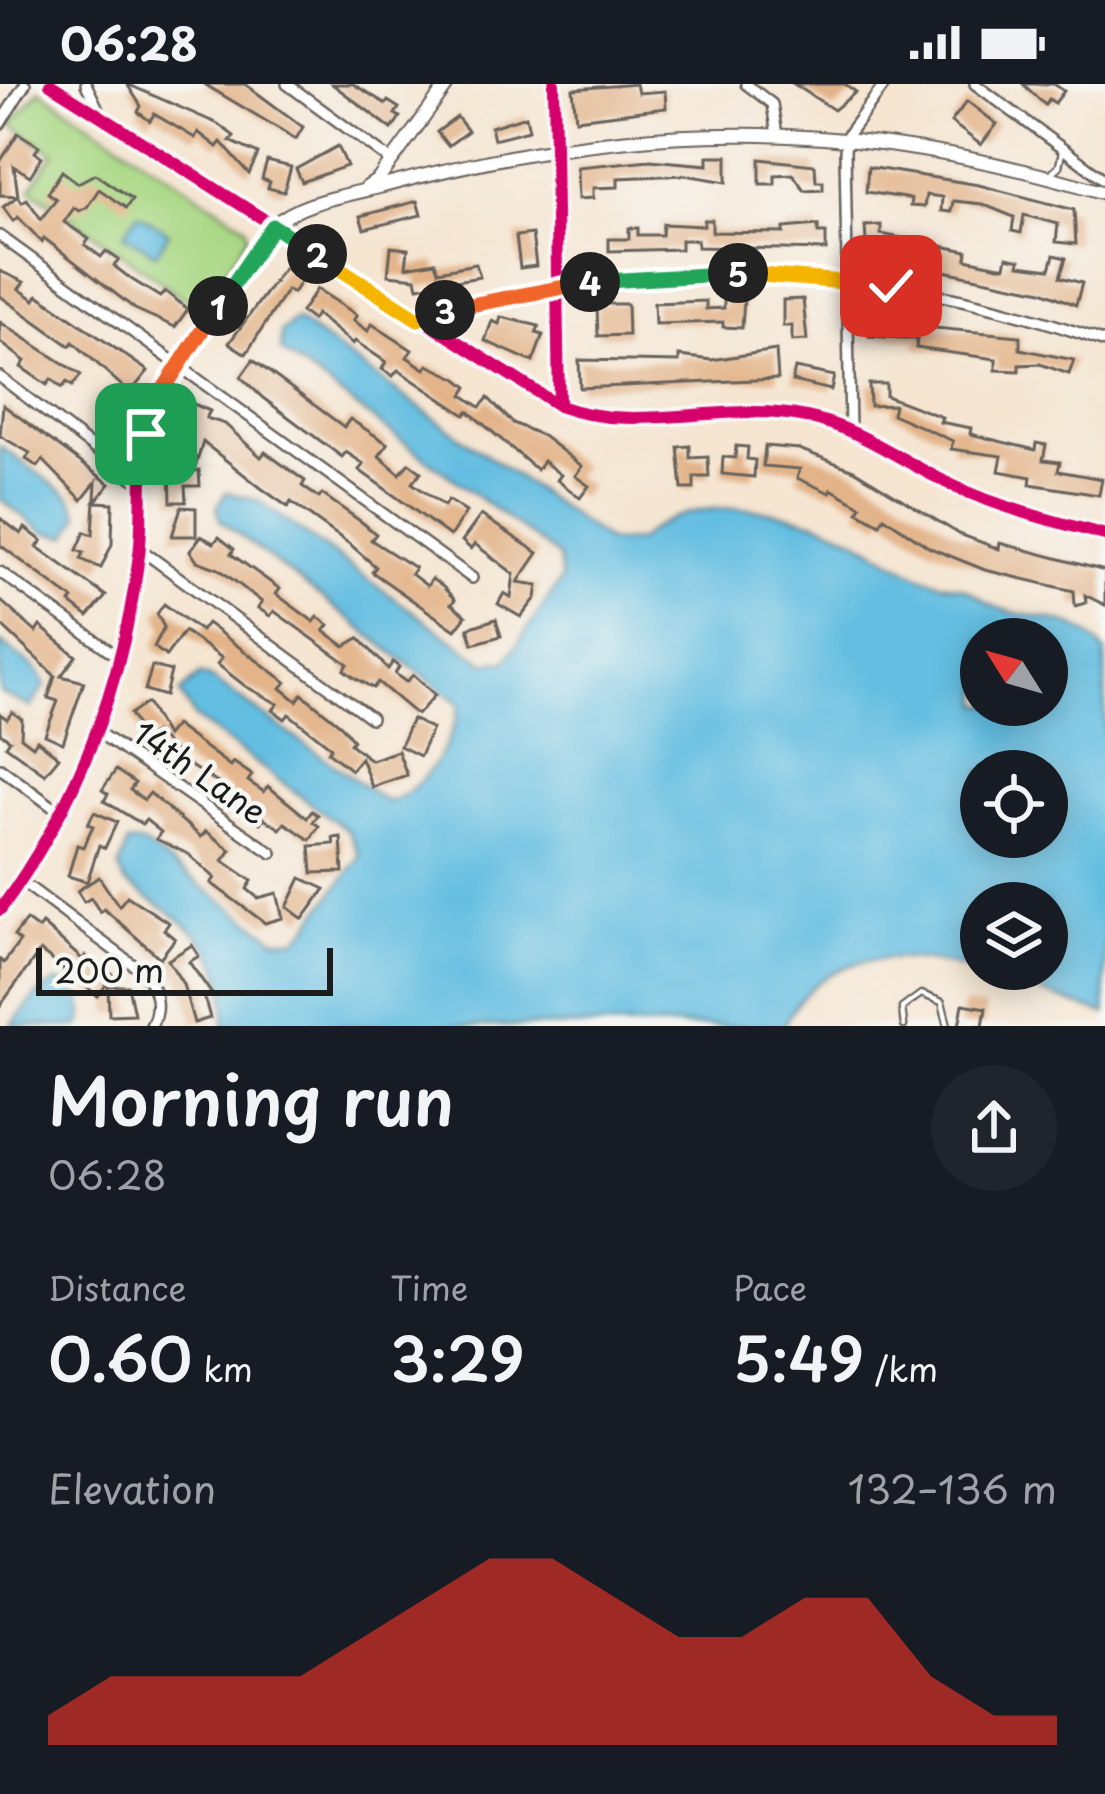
<!DOCTYPE html>
<meta charset="utf-8">
<style>
:root{--surface:#171b24;--page:#20242c;--text:#f1f3f6;--muted:#9ea1a6;--accent:#d93025}
body{margin:0;font-family:"Playpen Sans",sans-serif;background:var(--page);color:var(--text);height:100vh;display:flex;flex-direction:column;font-size:45px;white-space:nowrap}
*{box-sizing:border-box;margin:0}
p{font-size:39px;color:var(--muted)}
.icon{flex:none;width:66px;height:66px;fill:none;stroke:currentColor;stroke-width:2;stroke-linecap:round;stroke-linejoin:round}
.map{position:relative;height:942px;overflow:hidden}
.sheet{display:flex;flex-direction:column;background:var(--surface);flex:1}
.sheet>*{flex:none}
.needle{width:78px;rotate:307deg}
.fabs{position:absolute;left:960px;top:534px;display:grid;gap:24px}
.fabs a{display:grid;place-items:center;width:108px;height:108px;border-radius:50%;background:var(--surface);box-shadow:0 6px 30px #0003;font-size:60px}
.scale{position:absolute;left:36px;bottom:30px;width:297px;box-sizing:border-box;padding-left:12px;border:6px solid #1c1c1c;border-top:0;font-size:33px;line-height:42px;white-space:nowrap;color:#1c1c1c;-webkit-text-stroke:9px #f6f6f2;paint-order:stroke}
.pin{position:absolute;display:grid;place-items:center;width:102px;height:102px;color:#fff;margin:-51px;border-radius:24px;box-shadow:0 6px 18px #0006}
.km{position:absolute;width:60px;height:60px;margin:-30px;border-radius:50%;background:#222;color:#fff;font-size:33px;line-height:60px;text-align:center}
.round{display:grid;place-items:center;flex:none;width:126px;height:126px;border-radius:63px;background:var(--page)}
.headline{display:flex;align-items:center;justify-content:space-between;height:204px;padding:0 48px}
h1{font-size:66px;font-weight:600;line-height:90px}
.metrics{display:grid;grid-template-columns:repeat(3,1fr);gap:18px;height:204px;padding:12px 48px}
.metrics div{display:grid;align-content:center}
.metrics b{font-size:60px;font-weight:600}
.metrics small{font-size:33px;font-weight:400}
.metrics p{font-size:33px}
.chart{height:336px;padding:24px 48px}
.chart p{display:flex;justify-content:space-between}
.chart svg{width:100%;height:216px;margin-top:12px;fill:var(--accent);opacity:.7}
.status{display:flex;justify-content:space-between;align-items:center;height:84px;padding:0 60px;background:var(--surface);direction:ltr}
.status svg{height:33px;fill:currentColor}
.map>svg:first-child{display:block}
.green{fill:#aad885;stroke:#637a50;stroke-width:3}
.water{fill:#63bee1;stroke:#406d7e;stroke-width:3;fill-rule:evenodd}
.building{fill:#e3b489}
.lines{fill:none;stroke-linecap:round;stroke-linejoin:round}
.service-casing{stroke:#68625b;stroke-width:9}
.minor-casing{stroke:#68625b;stroke-width:14}
.tertiary-casing{stroke:#68625b;stroke-width:16}
.service{stroke:#fff;stroke-width:4.5}
.minor{stroke:#fff;stroke-width:9}
.tertiary{stroke:#fff;stroke-width:12}
.cycleway-casing{stroke:#f6f6f2;stroke-width:20}
.cycleway{stroke:#d6006c;stroke-width:12}
.split-1-casing{stroke:#fff;stroke-width:24}
.split-2-casing{stroke:#fff;stroke-width:24}
.split-3-casing{stroke:#fff;stroke-width:24}
.split-4-casing{stroke:#fff;stroke-width:24}
.split-5-casing{stroke:#fff;stroke-width:24}
.split-6-casing{stroke:#fff;stroke-width:24}
.split-1{stroke:#f0652b;stroke-width:15}
.split-2{stroke:#22a559;stroke-width:15}
.split-3{stroke:#f5b400;stroke-width:15}
.split-4{stroke:#f0652b;stroke-width:15}
.split-5{stroke:#22a559;stroke-width:15}
.split-6{stroke:#f5b400;stroke-width:15}
.labels{text-anchor:middle;dominant-baseline:central;stroke-width:9;stroke-linejoin:round;paint-order:stroke}
.street-label{font-size:33px;fill:#1c1c1c;stroke:#f6f6f2}
</style>
<div class="status"><b>06:28</b><svg viewBox="0 0 49 12"><path d="M0 12V9h3v3zM5 12V6h3v6zM10 12V3h3v9zM15 12V0h3v12zM26 1h20v11H26zM47 4h2v5h-2z"/></svg></div>
<div class="map">
<svg width="1105" height="942" viewBox="0 0 1105 942">
<rect width="100%" height="100%" fill="#f6f6f2"/>
<filter id="ink" filterUnits="userSpaceOnUse"><feTurbulence type="fractalNoise" baseFrequency=".00833" numOctaves="2"/><feDisplacementMap in="SourceGraphic" scale="24" xChannelSelector="R" yChannelSelector="G"/><feConvolveMatrix kernelMatrix="1 2 1 2 8 2 1 2 1" color-interpolation-filters="sRGB"/></filter>
<filter id="wash" filterUnits="userSpaceOnUse"><feTurbulence type="fractalNoise" baseFrequency=".004" numOctaves="4" result="noise"/><feDisplacementMap in="SourceGraphic" scale="48" xChannelSelector="R" yChannelSelector="G"/><feGaussianBlur stdDeviation="2.7" result="paint"/><feColorMatrix in="noise" values="0 0 0 0 0 0 0 0 0 0 0 0 0 0 0 0 0 1.4 0 .05"/><feComposite in="paint" operator="in"/></filter>
<g filter="url(#wash)">
<rect width="100%" height="100%" fill="#f5e5d1"/>
<path class="green" d="M40 6 246 142 248 152 201 226 31 105 54 69 11 40Z"/>
<g class="water">
<path d="M138 129 169 149 156 170 124 150Z"/>
<path d="M296 236 609 458 638 457C687 407 783 423 840 447 869 459 893 480 922 492 936 499 952 500 966 505 977 510 986 520 998 524 1040 539 1076 528 1105 568V930C1007 901 848 815 783 942H224C235 861 184 838 125 799L119 784 128 759 143 760 276 855H296L306 846 360 772 348 747 195 634 180 609 200 591 212 595 387 718C422 710 457 653 459 619L221 437 217 423 226 408 257 416 485 579 506 577 561 496 559 473 281 267V248ZM1047 555V621H981V555ZM1047 687V753H981V687ZM1047 819V885H981V819Z"/>
<path d="M0 362 71 413 80 432 68 452 44 448 0 415Z"/>
<path d="M0 558 36 585 46 601 31 623 0 609Z"/>
<path d="M56 898C80 903 87 920 81 942H11L35 912Z"/>
</g>
<g id="blocks">
<g class="building">
<path d="M127 0 218 40 234 52 230 57 258 70 249 90 221 58 217 63 198 48 195 54 154 30 150 37 138 28 141 22Z"/>
<path d="M204 0H245L303 43 296 55Z"/>
<path d="M332 0H353L386 20 388 17 399 24 395 30 400 33 392 45Z"/>
<path d="M636 0 638 9 665 7 666 24 576 35 573 5Z"/>
<path d="M794 0H845L856 8 834 26Z"/>
<path d="M1023 0H1054L1064 7 1055 19 1049 15 1045 21Z"/>
<path d="M967 17 997 40 981 61 951 38Z"/>
<path d="M526 32 529 46 494 55 491 43Z"/>
<path d="M457 33 468 47 448 62 437 48Z"/>
<path d="M18 49 39 62 35 68 42 73 30 92 14 82 18 112 0 111V78Z"/>
<path d="M338 62 347 82 302 98 296 85Z"/>
<path d="M708 72H727V98L685 91 618 94V103L593 104V114L578 115 577 83 650 76 708 81Z"/>
<path d="M760 75 815 81 816 97H823V105L804 106 793 90 775 91V100H760Z"/>
<path d="M267 77 291 83 284 108 268 104 270 98 262 95Z"/>
<path d="M868 83 979 101 1074 126 1076 160 1056 158 1058 140 1024 131 1021 149 1012 147 1014 133 982 120 953 117 951 128 941 127 942 113 926 111 924 123 910 122 911 115 866 108Z"/>
<path d="M62 87 78 99 95 90 132 115 126 124 99 105 87 123 79 127 74 124 64 138 89 155 85 161 101 173 106 167 119 176 114 182 131 195 160 213 165 207 188 225 175 243 135 225 44 154 42 158 18 133 13 137 3 123 18 112 22 118 27 115 41 135 56 115 48 109Z"/>
<path d="M417 117 421 131 364 145 360 132Z"/>
<path d="M704 136H712V148L784 149V144L818 141V149H826V166L697 163V156H681V165L609 167V155H629V144H638V151H662L663 140 704 142Z"/>
<path d="M881 141V150L967 167 966 175 999 182H1005L1007 173 1020 176 1019 181 1050 185 1054 171 1066 174 1060 193 1082 199 1076 221 1042 207 890 176 891 169 867 171 865 142Z"/>
<path d="M532 150 536 182 520 184 516 152Z"/>
<path d="M391 163 408 165 406 183 435 178 438 187 476 180 480 193 418 203 416 194 388 191Z"/>
<path d="M284 184 302 195 293 209 287 206 246 270 229 259Z"/>
<path d="M0 187 24 198 19 205 35 216 38 211 148 287 130 309 73 258 70 262 0 212Z"/>
<path d="M317 205 357 231 353 236 368 247 372 240 412 266 407 273 425 285 428 281 458 295 468 303 463 311 480 323 488 314 513 339 543 352 582 382 575 392 589 402 580 414 557 396 561 391 543 377 537 386 468 327 465 331 398 286 393 292 382 285 386 278 355 257 353 260 316 230 312 236 301 228Z"/>
<path d="M724 214 744 215 742 244 723 243V238L655 240 654 219 706 217V225L724 224Z"/>
<path d="M803 215 807 256 792 257V242H783V216Z"/>
<path d="M597 220H627L628 251 598 252Z"/>
<path d="M870 226 914 233 913 242 1020 252V265L1074 276 1069 290 1040 280 1019 281V287L996 286V275L916 264 917 255 869 252Z"/>
<path d="M501 233 539 242 536 249 543 251 533 278 485 257 492 237 499 240Z"/>
<path d="M0 238 81 291 72 302 67 298 62 304 51 295 47 301 21 283 25 277 0 258Z"/>
<path d="M776 266 778 295 580 304 579 276 679 278V272L712 276Z"/>
<path d="M253 276 344 343 350 335 388 360 379 372 400 390 409 379 421 388 412 399 444 422 448 416 466 428 450 452 359 386 364 380 346 368 342 373 263 314 241 293Z"/>
<path d="M795 284 834 292 831 306 792 297Z"/>
<path d="M869 300H886V312L942 333 940 338 971 344 970 350 1035 366 1036 359 1046 361 1043 376 1060 378 1058 387 1102 395 1099 411 1030 400 1031 393 999 387 1002 372 951 365 953 357 892 330 894 321 870 322Z"/>
<path d="M107 312 125 325 110 346 96 328Z"/>
<path d="M189 318 210 327 206 334 225 340 261 373 265 368 305 397 302 402 319 414 322 410 363 439 376 450 371 456 415 484 411 490 427 502 432 495 443 503 455 516 451 520 466 532 455 546 372 488 376 483 351 461 291 418 288 423 261 404 203 358 194 387 199 386 200 402H185L186 418H171L170 386Z"/>
<path d="M3 321 110 400 95 418 113 419 112 460 101 484 81 475 84 469 77 466 85 448 93 451 96 398 82 416 43 376 38 383 26 375 30 369 0 352Z"/>
<path d="M690 362V374L708 373 709 393H694V405H682L678 363Z"/>
<path d="M736 362 748 363 747 375 755 376 754 393 722 390 723 373 735 374Z"/>
<path d="M765 362 799 365 854 386 959 450 999 465 1000 459 1105 487V521L1085 511 1086 519 1075 522 1074 507 985 486 930 464 884 433 880 440 858 428 861 422 831 405 830 409 797 394 800 385 763 382Z"/>
<path d="M181 423 196 424V452H172Z"/>
<path d="M481 431 538 469 518 498 538 501 536 514 521 533 498 520 504 509 511 513 514 490 475 460 471 465 462 457Z"/>
<path d="M0 434 21 450 25 444 42 457 37 463 106 512 88 533 70 519 73 515 0 461Z"/>
<path d="M201 452 214 459 219 453 234 465 231 470 280 505 276 510 314 538 318 533 329 541 324 547 345 562 359 554 388 585 393 578 399 583 395 590 406 598 413 591 435 611 417 631 378 598 373 604 355 594 344 586 348 580 274 527 270 532 258 524 262 518 219 485 197 477 190 467Z"/>
<path d="M0 516 36 548 40 542 76 572 61 592 84 598 63 659 45 651 58 617 48 614 55 592 0 540Z"/>
<path d="M164 520 201 547 207 539 286 598 281 604 297 617 302 610 342 642 353 656 350 660 371 676 398 667 407 691 372 703 361 674 351 686 328 668 331 663 289 630 285 635 273 626 278 620 245 602 217 580 222 574 184 547 166 572 154 563 164 543 157 530Z"/>
<path d="M496 535 501 552 473 560 468 544Z"/>
<path d="M152 582 171 587 165 612 145 606Z"/>
<path d="M147 619 166 652 175 641 230 682 233 678 252 691 248 697 264 708 268 702 307 734 312 727 318 731 313 738 319 742 310 756 285 739 280 745 264 734 260 739 227 714 231 707 187 680 155 648 144 654 130 630Z"/>
<path d="M12 628 22 635 21 653 33 662 37 656 59 673 45 690 6 662 10 656 0 649V630L7 635Z"/>
<path d="M412 635 432 645 420 672 400 662Z"/>
<path d="M116 686 135 699 130 706 144 716 150 709 201 753 206 747 231 766 223 777 252 797 247 805 258 814 277 809 283 834 265 839 211 799 215 794 188 770 156 755 161 748 146 736 142 740 104 717 108 710 102 706Z"/>
<path d="M94 728 117 738 105 764 99 761 87 798 68 792 77 761 83 763 93 742 88 740Z"/>
<path d="M341 753 343 788 312 789 310 762 334 760 333 754Z"/>
<path d="M99 793 119 822 127 812 169 839 164 846 175 855 160 874 104 825 100 828 91 814 84 818 77 807Z"/>
<path d="M301 794 325 805 303 835 287 823Z"/>
<path d="M26 836 38 845 42 840 83 876 85 872 113 891 98 912 40 867 0 922V876L4 879 20 857 14 852Z"/>
<path d="M192 861 199 872 189 878 212 910 204 912 210 934 194 939 183 900 168 876Z"/>
<path d="M108 902H128L134 930 109 931Z"/>
<path d="M963 920 986 924 983 942H959Z"/>
</g>
</g>
</g>
<g filter="url(#ink)">
<use href="#blocks" fill-opacity="0" stroke="#68625b" stroke-width="3"/>
<g class="lines">
<g class="service-casing">
<g id="service">
<path d="M1048 92 1059 82 1062 68"/>
<path d="M904 942 902 924 921 910 942 918 948 942"/>
</g>
</g>
<g class="minor-casing">
<g id="minor">
<path d="M86 0 100 29"/>
<path d="M287 0 392 77"/>
<path d="M554 0 559 322"/>
<path d="M746 0 772 20 777 51"/>
<path d="M975 0 1105 96"/>
<path d="M0 40 25 0"/>
<path d="M0 152 472 494"/>
<path d="M421 234C645 166 886 178 1105 258"/>
<path d="M0 293 142 401"/>
<path d="M850 346 845 68 846 53 885 0"/>
<path d="M114 375H130L143 360"/>
<path d="M140 465 371 634"/>
<path d="M0 488 120 574"/>
<path d="M99 649 272 769"/>
<path d="M0 684 61 729"/>
<path d="M21 797 143 888C157 905 161 922 151 942"/>
</g>
</g>
<g class="tertiary-casing">
<g id="tertiary">
<path d="M50 0 559 322C638 351 724 316 806 333 861 344 905 380 956 403 1004 425 1054 437 1105 451"/>
<path d="M366 104 378 96 448 0"/>
<path d="M0 826C78 719 126 600 139 467 144 423 136 375 150 332 161 302 249 163 273 142 300 117 349 111 383 102 638 33 851 32 1105 109"/>
</g>
</g>
<use href="#service" class="service"/>
<use href="#minor" class="minor"/>
<use href="#tertiary" class="tertiary"/>
<g class="cycleway-casing">
<g id="cycleway">
<path d="M50 0 559 322C638 351 724 316 806 333 861 344 905 380 956 403 1004 425 1054 437 1105 451"/>
<path d="M554 0 559 322"/>
<path d="M0 826C78 719 123 602 139 471 145 422 136 372 153 325L273 142"/>
</g>
</g>
<use href="#cycleway" class="cycleway"/>
</g>
</g>
<g class="lines" filter="url(#ink)">
<g class="split-1-casing">
<path id="split-1" d="M146 350 159 312 218 222"/>
</g>
<g class="split-2-casing">
<path id="split-2" d="M218 222 273 142 317 170"/>
</g>
<g class="split-3-casing">
<path id="split-3" d="M317 170 418 235 445 226"/>
</g>
<g class="split-4-casing">
<path id="split-4" d="M445 226 590 198"/>
</g>
<g class="split-5-casing">
<path id="split-5" d="M590 198 738 189"/>
</g>
<g class="split-6-casing">
<path id="split-6" d="M738 189 891 202"/>
</g>
<use href="#split-1" class="split-1"/>
<use href="#split-2" class="split-2"/>
<use href="#split-3" class="split-3"/>
<use href="#split-4" class="split-4"/>
<use href="#split-5" class="split-5"/>
<use href="#split-6" class="split-6"/>
</g>
<g class="labels">
<g class="street-label">
<text transform="translate(201 687) rotate(35)">14th Lane</text>
</g>
</g>
</svg>
<div class="fabs">
<a><svg class="needle" viewBox="-14 -14 28 28"><path d="M0-13l5 13h-10z" fill="#e53935"/><path d="M0 13l5-13h-10z" fill="#9ea1a6"/></svg></a>
<a><svg class="icon" aria-label="locate" viewBox="0 0 24 24"><circle cx="12" cy="12" r="6"/><path d="M12 2v4M12 18v4M2 12h4M18 12h4"/></svg></a>
<a><svg class="icon" aria-label="layers" viewBox="0 0 24 24"><path d="M12 4l9 5-9 5-9-5zM3 14l9 5 9-5"/></svg></a>
</div>
<div class="scale">200 m</div>
<div class="pin" style="left:146px;top:350px;background:#1e9e55"><svg class="icon" aria-label="arrive" viewBox="0 0 24 24"><path d="M6 21V4h12l-3 4 3 4H6"/></svg></div>
<div class="pin" style="left:891px;top:202px;background:#d93025"><svg class="icon" aria-label="check" viewBox="0 0 24 24"><path d="M5 12l5 5 9-10"/></svg></div>
<b class="km" style="left:218px;top:222px">1</b>
<b class="km" style="left:317px;top:170px">2</b>
<b class="km" style="left:445px;top:226px">3</b>
<b class="km" style="left:590px;top:198px">4</b>
<b class="km" style="left:738px;top:189px">5</b>
</div>
<section class="sheet">
<div class="headline"><div><h1>Morning run</h1><p>06:28</p></div><a class="round"><svg class="icon" aria-label="share" viewBox="0 0 24 24"><path d="M12 15V3M7 8l5-5 5 5M5 13v7h14v-7"/></svg></a></div>
<div class="metrics">
<div><p>Distance</p><b>0.60<small> km</small></b></div>
<div><p>Time</p><b>3:29</b></div>
<div><p>Pace</p><b>5:49<small> /km</small></b></div>
</div>
<div class="chart"><p><span>Elevation</span>132–136 m</p>
<svg viewBox="0 0 160 44" preserveAspectRatio="none"><path d="M0 44V38L10 30L20 30L30 30L40 30L50 22L60 14L70 6L80 6L90 14L100 22L110 22L120 14L130 14L140 30L150 38L160 38V44z"/></svg>
</div>
</section>
